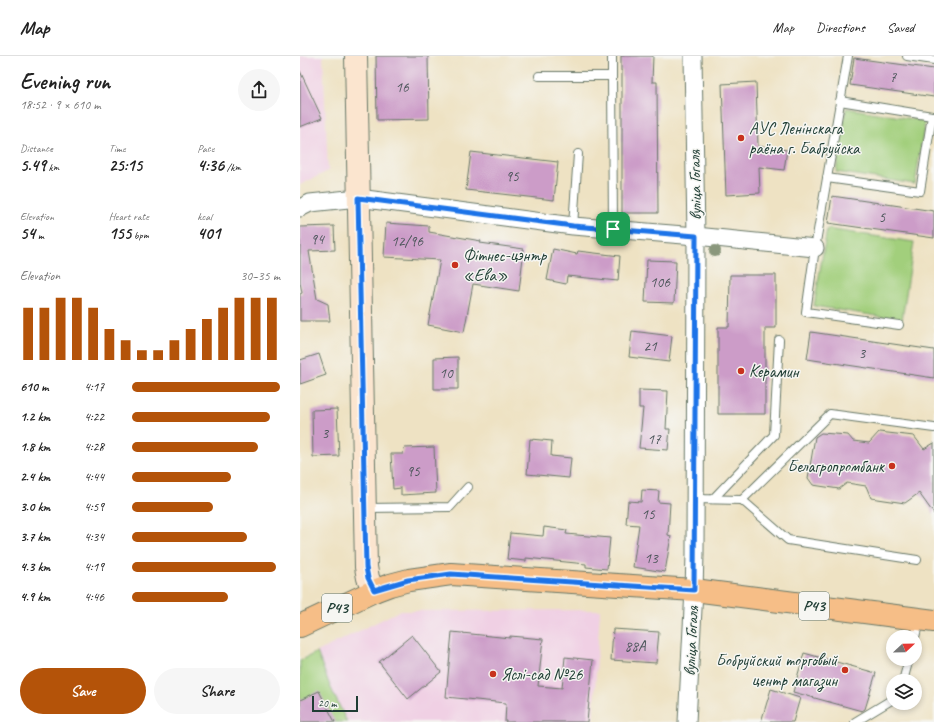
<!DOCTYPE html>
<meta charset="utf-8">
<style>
:root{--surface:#fff;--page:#f6f6f6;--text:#222;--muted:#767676;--line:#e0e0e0;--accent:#b45309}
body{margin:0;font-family:Caveat,sans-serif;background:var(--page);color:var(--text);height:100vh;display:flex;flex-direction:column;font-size:15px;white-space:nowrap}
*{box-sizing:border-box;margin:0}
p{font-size:13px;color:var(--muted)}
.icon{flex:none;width:22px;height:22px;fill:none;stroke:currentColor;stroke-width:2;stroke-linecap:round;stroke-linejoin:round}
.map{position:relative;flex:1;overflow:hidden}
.sheet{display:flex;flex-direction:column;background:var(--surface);width:300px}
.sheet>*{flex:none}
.needle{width:26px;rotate:68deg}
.fabs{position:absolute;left:586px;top:574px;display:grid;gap:8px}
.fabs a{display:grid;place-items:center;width:36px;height:36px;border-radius:50%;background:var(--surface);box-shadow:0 2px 6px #0003;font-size:20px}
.scale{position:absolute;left:12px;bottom:10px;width:46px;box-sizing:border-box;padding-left:4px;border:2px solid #1f3d34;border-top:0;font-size:11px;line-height:14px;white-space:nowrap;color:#1f3d34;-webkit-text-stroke:3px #f6f6f2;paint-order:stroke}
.pin{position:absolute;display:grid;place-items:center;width:34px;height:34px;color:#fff;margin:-17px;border-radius:8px;box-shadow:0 2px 6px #0006}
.round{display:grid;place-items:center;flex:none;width:42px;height:42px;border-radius:21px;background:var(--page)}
.overview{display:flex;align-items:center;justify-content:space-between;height:68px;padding:0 20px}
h1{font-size:22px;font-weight:700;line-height:30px}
.stats{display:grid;grid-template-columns:repeat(3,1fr);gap:6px;height:68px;padding:4px 20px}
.stats div{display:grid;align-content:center}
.stats b{font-size:17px;font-weight:700}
.stats small{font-size:11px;font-weight:400}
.stats p{font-size:11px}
.chart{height:112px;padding:8px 20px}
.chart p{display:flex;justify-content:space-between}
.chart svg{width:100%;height:72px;margin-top:4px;stroke:var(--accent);stroke-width:6}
.primary-button{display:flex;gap:8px;margin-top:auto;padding:8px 20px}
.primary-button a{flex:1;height:46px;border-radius:24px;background:var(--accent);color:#fff;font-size:16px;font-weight:700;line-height:46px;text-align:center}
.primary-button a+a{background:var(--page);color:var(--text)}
ul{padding:0 20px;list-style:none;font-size:13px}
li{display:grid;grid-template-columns:64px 48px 1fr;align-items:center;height:30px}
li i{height:10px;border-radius:5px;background:var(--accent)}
header{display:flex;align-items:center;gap:24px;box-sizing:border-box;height:56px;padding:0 20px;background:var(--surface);border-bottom:1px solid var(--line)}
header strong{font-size:19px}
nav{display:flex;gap:22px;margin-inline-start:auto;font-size:14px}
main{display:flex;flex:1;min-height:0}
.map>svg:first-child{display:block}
.built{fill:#f0d0e4}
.green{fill:#a2cf7c;stroke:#608658}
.building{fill:#cc9cc8}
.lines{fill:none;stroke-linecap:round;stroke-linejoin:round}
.lane-casing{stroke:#677766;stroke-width:10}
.street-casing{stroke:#677766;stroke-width:19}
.secondary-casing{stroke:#677766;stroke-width:24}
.primary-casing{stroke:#677766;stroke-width:24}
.lane{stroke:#fff;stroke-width:8}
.street{stroke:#fff;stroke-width:17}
.secondary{stroke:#fbe5cf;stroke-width:22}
.primary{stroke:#f6be87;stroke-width:22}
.tree{fill:#8a977c}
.route-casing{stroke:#fff;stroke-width:8}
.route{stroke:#1a73e8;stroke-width:5}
.poi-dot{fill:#c8321e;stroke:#f6f6f2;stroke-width:1.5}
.labels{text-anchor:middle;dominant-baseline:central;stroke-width:3;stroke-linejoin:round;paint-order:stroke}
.number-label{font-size:15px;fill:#4a5559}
.shield{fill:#f6f6f2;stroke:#60746d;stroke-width:1}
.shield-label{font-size:16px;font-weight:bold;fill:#1f3d34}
.poi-label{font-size:17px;fill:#1f3d34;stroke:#f6f6f2;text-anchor:start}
.street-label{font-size:17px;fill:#1f3d34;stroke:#f6f6f2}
</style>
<header>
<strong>Map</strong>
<nav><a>Map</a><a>Directions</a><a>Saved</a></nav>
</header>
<main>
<section class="sheet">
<div class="overview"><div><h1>Evening run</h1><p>18:52 · 9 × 610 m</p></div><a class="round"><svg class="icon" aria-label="share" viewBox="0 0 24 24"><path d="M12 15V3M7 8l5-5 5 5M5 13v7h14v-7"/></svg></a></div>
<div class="stats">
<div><p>Distance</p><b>5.49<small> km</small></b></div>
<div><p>Time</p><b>25:15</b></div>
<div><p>Pace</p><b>4:36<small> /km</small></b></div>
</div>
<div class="stats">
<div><p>Elevation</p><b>54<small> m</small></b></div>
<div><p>Heart rate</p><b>155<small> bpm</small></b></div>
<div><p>kcal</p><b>401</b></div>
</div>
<div class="chart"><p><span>Elevation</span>30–35 m</p>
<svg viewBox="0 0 160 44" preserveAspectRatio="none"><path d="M5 44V12M15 44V12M25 44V6M35 44V6M45 44V12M55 44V25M65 44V32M75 44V38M85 44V38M95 44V32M105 44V25M115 44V19M125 44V12M135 44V6M145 44V6M155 44V6"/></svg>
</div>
<ul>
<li><b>610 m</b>4:17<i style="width:100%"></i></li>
<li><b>1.2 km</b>4:22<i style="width:93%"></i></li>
<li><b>1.8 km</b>4:28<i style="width:85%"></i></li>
<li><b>2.4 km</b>4:44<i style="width:67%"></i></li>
<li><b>3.0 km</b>4:59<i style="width:55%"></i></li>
<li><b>3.7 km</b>4:34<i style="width:78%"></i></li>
<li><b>4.3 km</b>4:19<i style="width:97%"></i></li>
<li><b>4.9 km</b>4:46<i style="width:65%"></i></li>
</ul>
<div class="primary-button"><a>Save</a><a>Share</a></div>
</section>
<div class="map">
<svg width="634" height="666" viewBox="0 0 634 666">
<rect width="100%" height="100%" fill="#f6f6f2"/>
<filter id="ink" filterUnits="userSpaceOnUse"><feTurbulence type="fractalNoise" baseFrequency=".025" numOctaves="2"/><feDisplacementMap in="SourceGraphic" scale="8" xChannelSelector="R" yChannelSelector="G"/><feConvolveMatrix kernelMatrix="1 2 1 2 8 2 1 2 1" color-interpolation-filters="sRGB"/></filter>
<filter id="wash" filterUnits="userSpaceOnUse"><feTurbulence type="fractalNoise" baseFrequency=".012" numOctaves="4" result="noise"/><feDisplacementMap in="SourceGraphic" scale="16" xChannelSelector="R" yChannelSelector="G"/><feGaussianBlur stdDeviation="0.9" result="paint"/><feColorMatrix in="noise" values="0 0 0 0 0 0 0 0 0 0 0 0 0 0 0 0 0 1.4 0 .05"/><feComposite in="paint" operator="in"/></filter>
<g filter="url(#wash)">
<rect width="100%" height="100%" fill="#eee2c3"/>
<g class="built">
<path d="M0 0H23L28 115 0 129Z"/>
<path d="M300 554 293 666H47L30 630 17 596 99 555Z"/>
</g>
<g class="green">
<path d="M546 52 625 65 615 128 536 116Z"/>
<path d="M527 173 614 186 602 264 514 250Z"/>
<path d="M17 596 30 630 47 666H0V605Z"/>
</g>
<g id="blocks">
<g class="building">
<path d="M76 0H128L129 63 77 64Z"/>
<path d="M321 0H353L352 26H357L358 157H322V15H321Z"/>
<path d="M554 2 634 13V41L550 29Z"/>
<path d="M0 15 22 62 0 71Z"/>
<path d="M456 26 458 90 487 94 484 114 459 111 460 137 426 139 422 28Z"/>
<path d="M171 96 258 106 254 144 166 134Z"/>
<path d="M532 140 634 155V182L528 167Z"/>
<path d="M86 167 129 170V176L181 185 180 187 224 193 219 235 173 228 164 276 128 269 140 204 84 201Z"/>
<path d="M34 170 35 194 9 195 17 243 28 248 30 265H0V238L2 237 0 226V171Z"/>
<path d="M253 193 277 198 278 195 320 200 318 225 267 220 266 228 247 224Z"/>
<path d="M347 204 376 205 374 247 345 246Z"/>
<path d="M430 219H476V272H465V358H418V271H429Z"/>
<path d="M332 275 372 280 369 306 329 301Z"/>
<path d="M511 276 634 294V322L507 303Z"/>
<path d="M19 298 26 319 0 328V304Z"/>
<path d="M158 301V333H134V302Z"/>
<path d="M339 334 368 335 366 373H370L368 394 339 392 343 352H339Z"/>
<path d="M37 353 39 400 13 401 12 354Z"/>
<path d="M579 376 614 380 624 393 634 387V458L619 437 605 447 571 442 566 430 547 427 539 433 513 429 508 422 515 381 521 377 548 379 553 385 569 387Z"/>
<path d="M230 383 252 385 251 400 271 402 269 422 227 418Z"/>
<path d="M134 391 136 437 101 439V432L93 433 91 398H103L104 392Z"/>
<path d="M342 434 359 435 358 446 370 447 368 479 371 480 365 516 333 511 339 469 326 468 328 445 341 446Z"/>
<path d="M244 471 267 474 266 478 310 482 307 513 286 511V508L226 502V505L207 503 210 477 243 480Z"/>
<path d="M313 573 359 576 356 607 311 604Z"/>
<path d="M152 576 210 582V580L243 583 238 630 262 632 265 601 293 604 287 666H205L206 647 146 641Z"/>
<path d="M112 579 141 616 108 643 79 606Z"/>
<path d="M504 597 576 617 565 653 562 655 493 636Z"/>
<path d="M471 633 500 642 493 666H461Z"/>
<path d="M19 635 35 666H0V644Z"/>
</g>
</g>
</g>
<g filter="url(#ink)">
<use href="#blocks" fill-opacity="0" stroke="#677766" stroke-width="1"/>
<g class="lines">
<g class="lane-casing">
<g id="lane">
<path d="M548 0 515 192 506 256 599 269"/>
<path d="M607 0 634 4"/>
<path d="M239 20H312V0"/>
<path d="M312 20 313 173"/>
<path d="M527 122 620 135 632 60 540 45"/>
<path d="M273 170 278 98"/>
<path d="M395 443 442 444 530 358 634 372"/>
<path d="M413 443 474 379 479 284"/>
<path d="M442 444 488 484 617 504"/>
<path d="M66 452 150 451 168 431"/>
<path d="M615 581 619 565"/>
<path d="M603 625 609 603"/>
<path d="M555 666 593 643"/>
</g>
</g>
<g class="street-casing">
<g id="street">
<path d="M0 152 10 147 58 142 273 170 396 180 515 192"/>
<path d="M387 666 394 534 395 498 396 180 393 0"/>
</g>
</g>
<g class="secondary-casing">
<path id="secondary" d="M56 0 66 511 68 522 74 535"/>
</g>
<g class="primary-casing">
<path id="primary" d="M0 570 74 535 90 529 109 524 151 518 394 534 634 565"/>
</g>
<use href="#lane" class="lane"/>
<use href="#street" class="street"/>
<use href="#secondary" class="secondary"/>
<use href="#primary" class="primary"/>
</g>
<circle class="tree" cx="415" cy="195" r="6"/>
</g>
<g class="lines" filter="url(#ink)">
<g class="route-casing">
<path id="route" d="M58 142 273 170 396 180 394 534 151 518 108 524 74 534 68 522 66 511Z"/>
</g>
<use href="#route" class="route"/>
</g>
<g class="poi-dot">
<circle cx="441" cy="82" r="4"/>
<circle cx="155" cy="209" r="4"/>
<circle cx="441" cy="315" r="4"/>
<circle cx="592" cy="410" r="4"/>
<circle cx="545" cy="614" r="4"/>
<circle cx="193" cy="618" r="4"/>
</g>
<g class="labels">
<g class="number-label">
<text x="593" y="21">7</text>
<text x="102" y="31">16</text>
<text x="212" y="120">95</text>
<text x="582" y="161">5</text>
<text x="17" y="183">94</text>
<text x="107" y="185">12/96</text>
<text x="360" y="226">106</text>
<text x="350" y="290">21</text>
<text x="562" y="297">3</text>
<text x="146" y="317">10</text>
<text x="25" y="377">3</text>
<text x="354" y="383">17</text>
<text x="113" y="415">95</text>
<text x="348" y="458">15</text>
<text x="351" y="502">13</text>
<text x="335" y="590">88А</text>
</g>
<g class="shield">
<rect x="499" y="536" width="30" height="28" rx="3"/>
<rect x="22" y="538" width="30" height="28" rx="3"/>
</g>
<g class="shield-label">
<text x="514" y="550">Р43</text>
<text x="37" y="552">Р43</text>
</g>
<g class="poi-label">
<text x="449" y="72">АУС Ленінскага<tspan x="449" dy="20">раёна г. Бабруйска</tspan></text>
<text x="163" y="199">Фітнес-цэнтр<tspan x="163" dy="20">«Ева»</tspan></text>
<text x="449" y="315">Керамин</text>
<text x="584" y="410" text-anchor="end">Белагропромбанк</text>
<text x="537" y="604" text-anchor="end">Бобруйский торговый<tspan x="537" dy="20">центр магазин</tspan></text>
<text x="201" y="618">Яслі-сад №26</text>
</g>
<g class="street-label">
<text transform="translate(395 129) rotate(-91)">вуліца Гогаля</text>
<text transform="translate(391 585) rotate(-87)">вуліца Гогаля</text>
</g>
</g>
</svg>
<div class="fabs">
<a><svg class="needle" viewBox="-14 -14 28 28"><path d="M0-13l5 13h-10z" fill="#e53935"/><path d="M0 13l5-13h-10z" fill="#767676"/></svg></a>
<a><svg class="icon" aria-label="layers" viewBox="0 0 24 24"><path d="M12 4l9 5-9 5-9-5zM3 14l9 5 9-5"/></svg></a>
</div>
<div class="scale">20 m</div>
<div class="pin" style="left:313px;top:173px;background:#1e9e55"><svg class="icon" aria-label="arrive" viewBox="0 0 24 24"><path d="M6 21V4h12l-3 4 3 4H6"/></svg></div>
</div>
</main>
